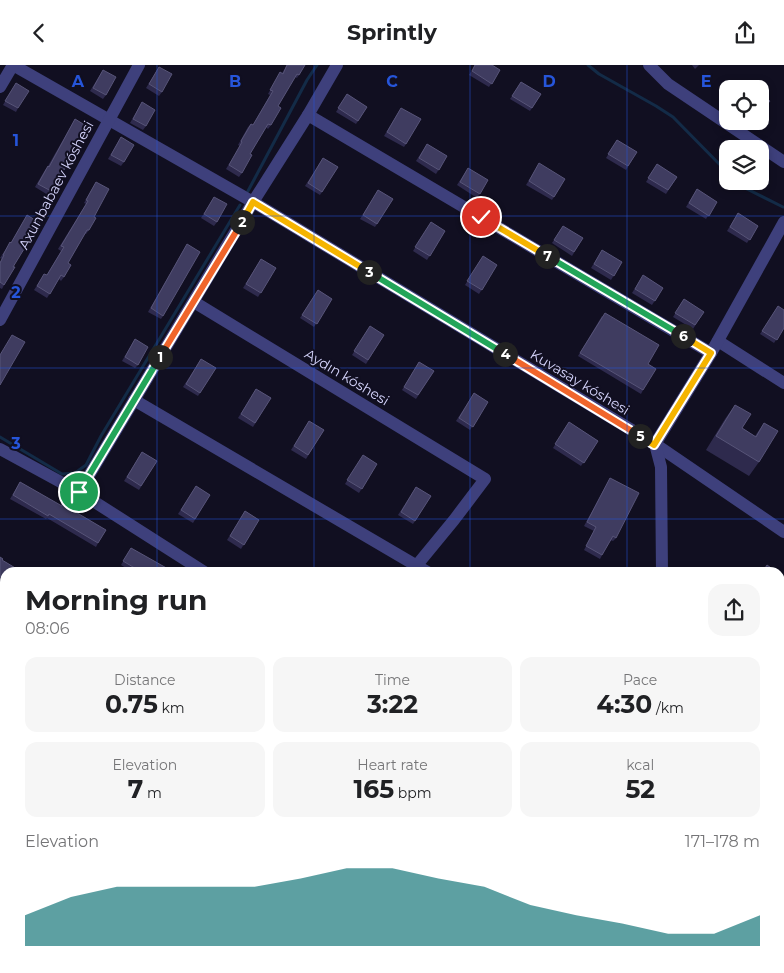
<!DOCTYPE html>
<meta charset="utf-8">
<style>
:root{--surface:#fff;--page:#f6f6f6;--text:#202124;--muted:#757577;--accent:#1a787c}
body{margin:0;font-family:Montserrat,sans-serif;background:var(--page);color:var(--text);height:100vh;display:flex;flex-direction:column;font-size:19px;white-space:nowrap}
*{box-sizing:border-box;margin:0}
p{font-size:16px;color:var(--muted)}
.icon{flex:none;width:28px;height:28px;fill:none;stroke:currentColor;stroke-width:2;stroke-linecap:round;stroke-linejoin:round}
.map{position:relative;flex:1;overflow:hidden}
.panel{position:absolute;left:0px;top:502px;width:785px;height:406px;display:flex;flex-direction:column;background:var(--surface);border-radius:15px 15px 0 0;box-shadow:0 2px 8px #0003}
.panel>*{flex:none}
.fabs{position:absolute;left:719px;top:15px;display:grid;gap:10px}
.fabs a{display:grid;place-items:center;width:50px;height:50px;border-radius:10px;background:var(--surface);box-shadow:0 2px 8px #0003;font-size:25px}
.pin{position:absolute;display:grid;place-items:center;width:42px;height:42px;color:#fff;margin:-21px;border:2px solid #fff;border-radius:50%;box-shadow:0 1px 5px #0007}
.km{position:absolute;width:25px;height:25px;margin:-12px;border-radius:50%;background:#222;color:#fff;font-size:14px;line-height:25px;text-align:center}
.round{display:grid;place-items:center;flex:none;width:52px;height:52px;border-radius:15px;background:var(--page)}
.summary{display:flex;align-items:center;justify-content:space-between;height:85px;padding:0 25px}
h1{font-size:28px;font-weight:700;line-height:38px}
.figures{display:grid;grid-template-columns:repeat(3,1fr);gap:8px;height:85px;padding:5px 25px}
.figures div{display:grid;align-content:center;border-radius:12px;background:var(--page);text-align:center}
.figures b{font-size:25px;font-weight:700}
.figures small{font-size:14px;font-weight:400}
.figures p{font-size:14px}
.chart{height:140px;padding:10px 25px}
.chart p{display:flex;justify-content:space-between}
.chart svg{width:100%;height:90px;margin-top:5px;fill:var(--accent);opacity:.7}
header{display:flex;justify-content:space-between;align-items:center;height:65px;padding:0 25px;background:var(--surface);font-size:22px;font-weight:700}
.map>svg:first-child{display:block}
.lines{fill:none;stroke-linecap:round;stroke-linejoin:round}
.stream{stroke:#132b47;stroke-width:3}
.minor{stroke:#3e407c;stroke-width:12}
.wall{fill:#2e2a4d}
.building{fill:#3f3c60;stroke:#575478}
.split-1-casing{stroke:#fff;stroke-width:10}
.split-2-casing{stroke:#fff;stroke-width:10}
.split-3-casing{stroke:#fff;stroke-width:10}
.split-4-casing{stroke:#fff;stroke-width:10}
.split-5-casing{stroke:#fff;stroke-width:10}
.split-6-casing{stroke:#fff;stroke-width:10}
.split-7-casing{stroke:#fff;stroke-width:10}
.split-8-casing{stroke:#fff;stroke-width:10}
.split-1{stroke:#22a559;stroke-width:6}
.split-2{stroke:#f0652b;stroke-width:6}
.split-3{stroke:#f5b400;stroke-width:6}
.split-4{stroke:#22a559;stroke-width:6}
.split-5{stroke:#f0652b;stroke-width:6}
.split-6{stroke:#f5b400;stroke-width:6}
.split-7{stroke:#22a559;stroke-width:6}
.split-8{stroke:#f5b400;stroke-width:6}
.grid{fill:none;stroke:#2655da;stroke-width:1;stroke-opacity:0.55}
.labels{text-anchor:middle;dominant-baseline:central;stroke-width:4;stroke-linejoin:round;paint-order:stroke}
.street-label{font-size:14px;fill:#d4d3fb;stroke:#110f21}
.grid-label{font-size:16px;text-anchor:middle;font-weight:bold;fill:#2655da;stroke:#110f21;stroke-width:4;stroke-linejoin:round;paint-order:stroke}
</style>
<header><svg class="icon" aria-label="back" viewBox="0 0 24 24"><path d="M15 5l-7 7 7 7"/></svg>Sprintly<svg class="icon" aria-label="share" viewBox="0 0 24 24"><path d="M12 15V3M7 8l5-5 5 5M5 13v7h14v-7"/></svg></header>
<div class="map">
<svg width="784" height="908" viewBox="0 0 784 908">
<rect width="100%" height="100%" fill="#110f21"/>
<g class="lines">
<g class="stream">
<path d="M588 0 599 9 656 41 673 52 728 108"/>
<path d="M735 116 737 119 783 142"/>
<path d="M248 126 307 15 317 0"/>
<path d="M0 372 62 409 75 408 86 400 101 371 240 140"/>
</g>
<g class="minor">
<path d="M13 0 253 137 655 379 784 467"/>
<path d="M649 0 668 19 784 97"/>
<path d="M0 22 13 0"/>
<path d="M308 50 711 288"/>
<path d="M194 237 485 414 454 455 417 500"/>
<path d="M0 255 139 0"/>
<path d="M718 276 784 318"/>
<path d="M134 335 429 508"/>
<path d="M0 384 79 427 206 508"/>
<path d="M79 427 253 137 308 50 337 0"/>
<path d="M662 508 661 402 655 379 711 288 784 157"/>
<path d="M0 530 5 533"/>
<path d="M780 603 784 606"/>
<path d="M0 664 5 666"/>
<path d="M780 720 784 723"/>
<path d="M0 806 5 809"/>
<path d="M780 858 784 861"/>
<path d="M166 904 171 907"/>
<path d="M32 908 35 904"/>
</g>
</g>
<g class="wall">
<path d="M287 0H305L297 13 295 12 278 41 271 60 268 64 266 62 250 89 242 108 239 112 226 104 240 81 238 80 248 62 251 59 253 60 270 30 268 29 278 11 280 7 282 8Z"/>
<path d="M475 0 500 5 489 22 469 10Z"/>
<path d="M692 0H699L695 4Z"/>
<path d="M159 2 162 27 159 31 146 23Z"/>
<path d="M103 5 106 30 103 34 90 26Z"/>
<path d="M521 17 541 29 530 46 510 34Z"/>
<path d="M16 18 18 43 16 47 3 40Z"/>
<path d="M347 29 367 42 356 59 336 47Z"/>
<path d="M142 37 146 61 143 65 130 58Z"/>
<path d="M399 46 406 79 404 82 384 71Z"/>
<path d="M75 54 64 105 62 109 61 108 48 130 35 122 45 105 48 101Z"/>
<path d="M121 72 124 97 121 101 108 94Z"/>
<path d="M617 75 637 87 626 105 606 93Z"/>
<path d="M427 79 447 91 436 109 416 96Z"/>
<path d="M323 93 338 102 320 130 305 121Z"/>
<path d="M657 99 677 112 666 129 646 117Z"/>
<path d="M537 102 565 114 552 135 526 120Z"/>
<path d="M468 103 488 115 477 133 457 120Z"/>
<path d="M96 117 94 152 89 165 86 169H85L68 198 64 212 61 216 59 214 47 233 34 225 42 213 47 210 61 186 58 184 86 139 84 138Z"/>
<path d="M697 124 717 137 706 154 686 142Z"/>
<path d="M378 125 393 134 375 162 360 154Z"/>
<path d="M214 132 217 157 214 161 201 153Z"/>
<path d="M738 148 758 161 747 178 727 166Z"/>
<path d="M27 150 13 202 2 224 0 223V197L2 194 0 193 8 181 11 178Z"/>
<path d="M431 157 445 166 427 195 413 186Z"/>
<path d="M563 161 583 173 572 191 552 178Z"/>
<path d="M187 179 163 251 161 254 148 247Z"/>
<path d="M602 185 622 197 611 215 591 203Z"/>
<path d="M483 191 497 200 479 229 465 220Z"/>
<path d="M261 194 276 203 258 232 243 223Z"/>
<path d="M643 210 663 223 652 240 632 228Z"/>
<path d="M318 225 332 234 314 262 300 253Z"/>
<path d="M684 234 704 247 693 264 673 252Z"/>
<path d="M778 241 784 263 774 278 760 269Z"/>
<path d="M602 251 648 299 643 325 641 329 578 291Z"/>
<path d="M370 261 384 270 366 299 352 290Z"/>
<path d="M135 274 138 300 135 303 122 296Z"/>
<path d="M201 294 216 303 198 331 183 322Z"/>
<path d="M419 297 434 306 416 334 402 325Z"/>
<path d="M256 324 271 333 253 362 238 353Z"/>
<path d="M474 328 488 337 470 365 456 356Z"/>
<path d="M735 340 742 363 755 371 764 358 759 397 749 411 706 385 725 354Z"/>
<path d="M309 356 324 365 306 394 291 385Z"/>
<path d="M569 357 598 376 581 401 553 383Z"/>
<path d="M142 387 157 396 139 425 124 416Z"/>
<path d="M363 390 377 399 359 428 345 419Z"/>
<path d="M610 413 616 473 613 476 610 475 600 494 584 485 594 466 584 461Z"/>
<path d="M20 417 98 478 96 482 47 453 46 454 10 434Z"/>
<path d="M196 421 210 430 193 458 178 449Z"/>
<path d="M416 422 431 431 413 459 398 450Z"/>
<path d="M245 446 259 455 241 484 227 475Z"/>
<path d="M131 483 170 506 172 508H134L121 500Z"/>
<path d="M0 492 2 495 5 508V519L0 517Z"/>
<path d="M0 540 5 543V565L0 562Z"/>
<path d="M5 629V644L0 641Z"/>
<path d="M0 678 5 681V703L0 700Z"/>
<path d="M0 765 5 768V789L0 787Z"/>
<path d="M780 769 784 771V796L780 794Z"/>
<path d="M0 819 5 837 1 842 0 841Z"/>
</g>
<g class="building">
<path d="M287 0H305L299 10 297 9 278 41 281 43 271 60 268 59 250 89 252 90 242 108 229 100 242 77 241 76 251 59 253 60 273 26 270 25 280 7 283 9Z"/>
<path d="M475 0H492L500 5 492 19 472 6Z"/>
<path d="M159 2 172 9 162 27 149 19Z"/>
<path d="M103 5 116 12 106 30 93 23Z"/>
<path d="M521 17 541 29 532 43 512 31Z"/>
<path d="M16 18 29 26 18 43 5 36Z"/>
<path d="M760 28 770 36 760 48Z"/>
<path d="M347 29 367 42 358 56 338 43Z"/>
<path d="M142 37 155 45 146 61 133 54Z"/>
<path d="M401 43 421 54 406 79 387 67Z"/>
<path d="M75 54 88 62 64 105 63 104 51 126 38 119 48 101 49 102Z"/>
<path d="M121 72 134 80 124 97 111 90Z"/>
<path d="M617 75 637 87 628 101 608 89Z"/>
<path d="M427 79 447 91 439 105 419 93Z"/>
<path d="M323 93 338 102 322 127 308 118Z"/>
<path d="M539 98 565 114 554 132 529 116Z"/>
<path d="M657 99 677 112 668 125 648 113Z"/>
<path d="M468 103 488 115 480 129 460 117Z"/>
<path d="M96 117 109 124 94 152 96 153 89 165H87L68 198 71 200 64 212 61 210 50 229 37 221 44 209 47 210 64 182 61 181 88 136 86 135Z"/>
<path d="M697 124 717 137 709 151 689 138Z"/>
<path d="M378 125 393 134 377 159 363 150Z"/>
<path d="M214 132 227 139 217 157 204 149Z"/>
<path d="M738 148 758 161 750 175 730 162Z"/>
<path d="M27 150 40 158 13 202H15L4 220 0 217V198L4 190H3L10 177 11 178Z"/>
<path d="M431 157 445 166 430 191 415 182Z"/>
<path d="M563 161 583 173 574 187 554 175Z"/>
<path d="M187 179 200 187 163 251 151 243Z"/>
<path d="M602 185 622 197 614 211 594 199Z"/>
<path d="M483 191 497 200 482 225 467 216Z"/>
<path d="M261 194 276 203 261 228 246 219Z"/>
<path d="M643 210 663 223 655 236 635 224Z"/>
<path d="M318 225 332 234 317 259 302 250Z"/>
<path d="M684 234 704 247 695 260 675 248Z"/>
<path d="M778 241 784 245V263L777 275 762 266Z"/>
<path d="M605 248 659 280 648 299 656 304 643 325 580 288Z"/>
<path d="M370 261 384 270 368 295 354 286Z"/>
<path d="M12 270 25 277 0 320V290Z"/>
<path d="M135 274 148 282 138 300 125 292Z"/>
<path d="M201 294 216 303 200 328 186 319Z"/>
<path d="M419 297 434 306 418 330 404 322Z"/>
<path d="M256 324 271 333 255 358 241 349Z"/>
<path d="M474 328 488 337 473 362 459 353Z"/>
<path d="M735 340 751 349 742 363 756 372 764 358 778 366 759 397 716 371Z"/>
<path d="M309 356 324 365 308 390 294 381Z"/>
<path d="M569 357 598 376 584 398 555 379Z"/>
<path d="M142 387 157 396 141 421 127 412Z"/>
<path d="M363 390 377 399 362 424 347 415Z"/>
<path d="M610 413 639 428 616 473 613 471 602 490 586 481 596 462 587 457Z"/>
<path d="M20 417 62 441V439L106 465 98 478 49 449 48 451 13 430Z"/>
<path d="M196 421 210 430 195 454 181 445Z"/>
<path d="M416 422 431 431 415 456 401 447Z"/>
<path d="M245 446 259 455 244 480 230 471Z"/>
<path d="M131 483 170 505V506L172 508H143L123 496Z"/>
<path d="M0 492 3 494 2 495 22 507V508H5V514L0 511Z"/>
<path d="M767 500 778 508H762Z"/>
<path d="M0 540 5 543V560L0 557Z"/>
<path d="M0 626 5 629V639L2 637 0 641Z"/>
<path d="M0 678 5 681V698L0 695Z"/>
<path d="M0 765 5 768V784L0 782Z"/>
<path d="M780 769 784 771V791L780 788Z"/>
<path d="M0 819 5 822V837L4 838 0 836Z"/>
<path d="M57 904H74L71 908H55Z"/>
<path d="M139 904 145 908H137Z"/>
</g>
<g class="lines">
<g class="split-1-casing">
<path id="split-1" d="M79 427 160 292"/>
</g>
<g class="split-2-casing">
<path id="split-2" d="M160 292 242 157"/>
</g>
<g class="split-3-casing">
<path id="split-3" d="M242 157 253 137 369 207"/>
</g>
<g class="split-4-casing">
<path id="split-4" d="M369 207 505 289"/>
</g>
<g class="split-5-casing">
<path id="split-5" d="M505 289 640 371"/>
</g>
<g class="split-6-casing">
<path id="split-6" d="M640 371 654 380 711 288 683 271"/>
</g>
<g class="split-7-casing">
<path id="split-7" d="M547 191 683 271"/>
</g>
<g class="split-8-casing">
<path id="split-8" d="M481 152 547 191"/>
</g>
<use href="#split-1" class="split-1"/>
<use href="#split-2" class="split-2"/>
<use href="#split-3" class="split-3"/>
<use href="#split-4" class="split-4"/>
<use href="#split-5" class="split-5"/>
<use href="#split-6" class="split-6"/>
<use href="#split-7" class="split-7"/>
<use href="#split-8" class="split-8"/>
</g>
<path class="grid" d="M157 0V508M314 0V508M470 0V508M627 0V508M0 151H784M0 303H784M0 454H784M0 605H5M780 605H784M0 757H5M780 757H784M157 904V908M314 904V908M470 904V908M627 904V908"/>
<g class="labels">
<g class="street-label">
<text transform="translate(56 120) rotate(-62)">Axunbabaev kóshesi</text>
<text transform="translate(347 312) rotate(31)">Aydın kóshesi</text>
<text transform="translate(580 317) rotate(31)">Kuvasay kóshesi</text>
</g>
</g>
<g class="grid-label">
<text x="78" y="22">A</text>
<text x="235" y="22">B</text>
<text x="392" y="22">C</text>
<text x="549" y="22">D</text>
<text x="706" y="22">E</text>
<text x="16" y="81">1</text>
<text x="16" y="233">2</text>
<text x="16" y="384">3</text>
</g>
</svg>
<div class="fabs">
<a><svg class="icon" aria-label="locate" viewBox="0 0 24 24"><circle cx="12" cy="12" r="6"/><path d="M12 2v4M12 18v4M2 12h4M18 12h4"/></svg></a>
<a><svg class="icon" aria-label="layers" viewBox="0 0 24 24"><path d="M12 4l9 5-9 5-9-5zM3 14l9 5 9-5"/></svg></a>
</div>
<div class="pin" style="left:79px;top:427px;background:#1e9e55"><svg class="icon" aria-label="arrive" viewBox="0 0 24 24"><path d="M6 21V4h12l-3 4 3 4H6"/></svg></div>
<div class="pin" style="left:481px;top:152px;background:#d93025"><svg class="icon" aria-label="check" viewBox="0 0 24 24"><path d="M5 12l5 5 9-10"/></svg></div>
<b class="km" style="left:160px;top:292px">1</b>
<b class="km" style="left:242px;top:157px">2</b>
<b class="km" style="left:369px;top:207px">3</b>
<b class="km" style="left:505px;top:289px">4</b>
<b class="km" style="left:640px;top:371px">5</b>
<b class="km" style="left:683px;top:271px">6</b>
<b class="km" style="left:547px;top:191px">7</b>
<section class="panel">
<div class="summary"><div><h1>Morning run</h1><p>08:06</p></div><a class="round"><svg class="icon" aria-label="share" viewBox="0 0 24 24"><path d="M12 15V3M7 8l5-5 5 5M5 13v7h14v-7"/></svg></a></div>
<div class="figures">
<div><p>Distance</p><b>0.75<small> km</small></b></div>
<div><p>Time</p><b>3:22</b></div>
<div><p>Pace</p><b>4:30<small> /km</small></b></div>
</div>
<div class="figures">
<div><p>Elevation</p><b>7<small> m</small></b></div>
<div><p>Heart rate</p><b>165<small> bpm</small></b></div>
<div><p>kcal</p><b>52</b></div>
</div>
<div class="chart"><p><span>Elevation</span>171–178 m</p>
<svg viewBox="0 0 160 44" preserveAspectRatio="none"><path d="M0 44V29L10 20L20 15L30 15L40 15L50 15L60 11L70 6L80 6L90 11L100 15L110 24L120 29L130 33L140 38L150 38L160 29V44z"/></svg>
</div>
</section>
</div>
